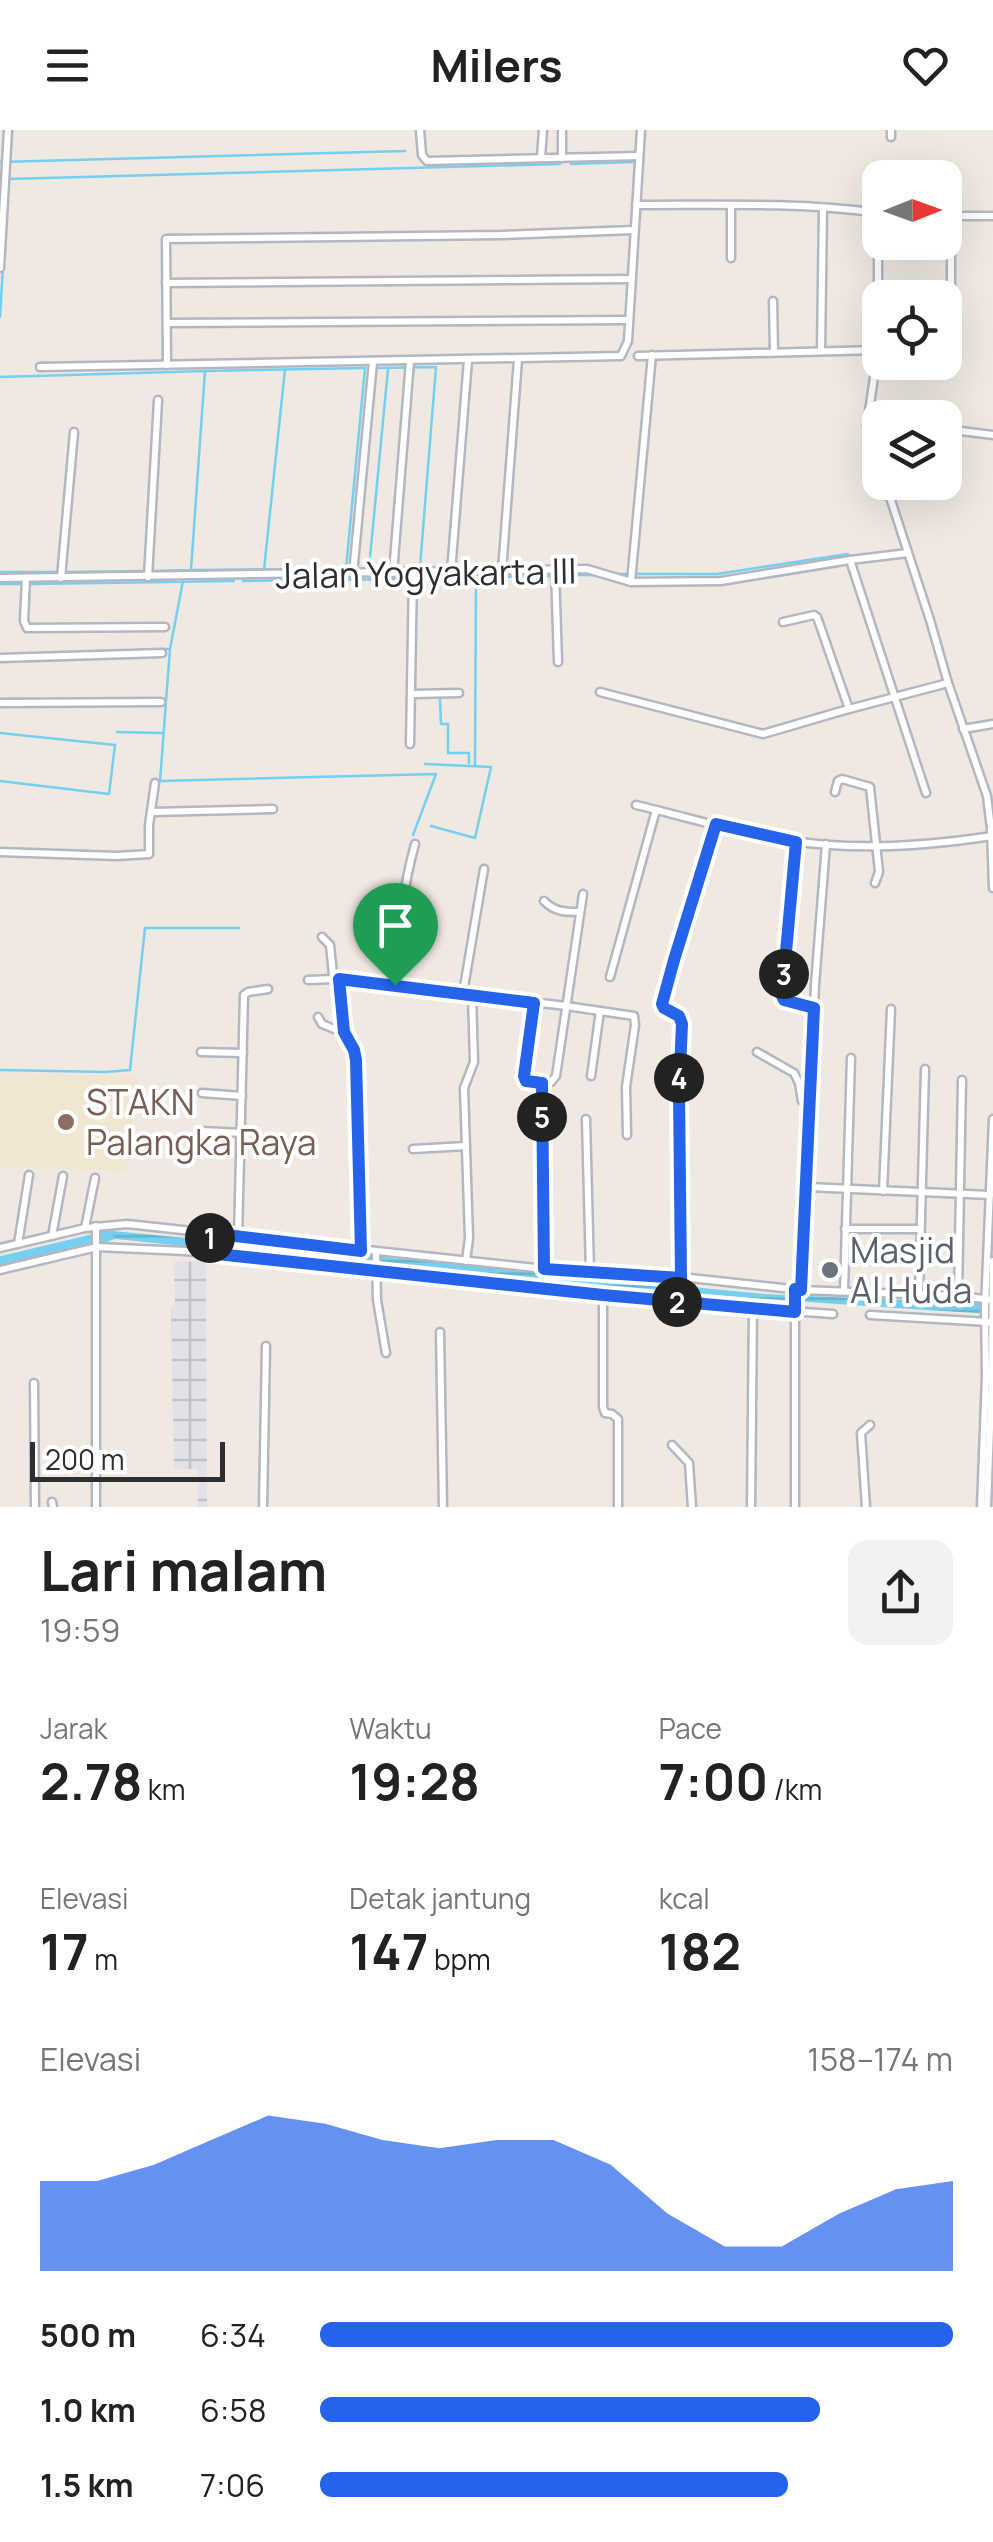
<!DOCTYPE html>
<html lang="id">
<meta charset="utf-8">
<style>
:root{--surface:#fff;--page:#f2f2f2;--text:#222;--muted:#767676;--accent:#2563eb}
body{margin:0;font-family:Manrope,sans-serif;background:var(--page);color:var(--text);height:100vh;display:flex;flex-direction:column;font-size:38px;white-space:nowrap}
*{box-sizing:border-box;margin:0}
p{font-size:32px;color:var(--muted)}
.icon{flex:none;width:55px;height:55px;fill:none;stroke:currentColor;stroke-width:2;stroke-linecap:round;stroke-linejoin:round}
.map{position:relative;height:1377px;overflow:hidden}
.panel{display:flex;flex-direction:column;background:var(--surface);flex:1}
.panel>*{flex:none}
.needle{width:65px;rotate:89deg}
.tools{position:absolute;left:862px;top:30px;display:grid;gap:20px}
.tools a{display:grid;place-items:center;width:100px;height:100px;border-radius:20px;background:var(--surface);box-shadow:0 10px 40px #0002;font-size:50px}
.scale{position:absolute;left:30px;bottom:25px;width:195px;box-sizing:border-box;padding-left:10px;border:5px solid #2e2e2e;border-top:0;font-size:28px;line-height:35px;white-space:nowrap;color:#2e2e2e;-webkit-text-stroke:8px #fff;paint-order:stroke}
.pin{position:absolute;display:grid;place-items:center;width:85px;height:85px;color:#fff;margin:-102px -42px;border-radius:50% 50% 50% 0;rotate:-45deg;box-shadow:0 0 10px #0007}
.pin .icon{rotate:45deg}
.km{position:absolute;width:50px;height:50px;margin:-25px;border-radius:50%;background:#222;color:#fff;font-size:28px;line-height:50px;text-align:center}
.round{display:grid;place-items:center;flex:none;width:105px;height:105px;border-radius:20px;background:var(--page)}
.overview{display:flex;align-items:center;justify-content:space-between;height:170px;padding:0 40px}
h1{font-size:55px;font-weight:700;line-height:75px}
.metrics{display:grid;grid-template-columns:repeat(3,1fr);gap:15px;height:170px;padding:10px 40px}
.metrics div{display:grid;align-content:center}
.metrics b{font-size:50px;font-weight:700}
.metrics small{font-size:28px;font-weight:400}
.metrics p{font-size:28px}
.chart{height:280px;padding:20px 40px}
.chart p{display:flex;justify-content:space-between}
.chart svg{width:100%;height:180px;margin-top:10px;fill:var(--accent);opacity:.7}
ul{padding:0 40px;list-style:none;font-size:32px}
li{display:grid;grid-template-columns:160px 120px 1fr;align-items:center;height:75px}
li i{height:25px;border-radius:12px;background:var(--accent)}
header{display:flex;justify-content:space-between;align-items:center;height:130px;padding:0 40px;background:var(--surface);font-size:45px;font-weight:700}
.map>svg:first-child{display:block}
.industrial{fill:url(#industrial-grid)}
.education{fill:#f0e6d1}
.water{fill:url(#water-rules)}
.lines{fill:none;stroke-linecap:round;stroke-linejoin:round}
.stream{stroke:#75cff0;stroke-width:2.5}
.river{stroke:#75cff0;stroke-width:11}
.street-casing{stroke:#b4b7c1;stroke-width:11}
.street{stroke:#fff;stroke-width:6}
.route-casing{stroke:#fff;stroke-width:20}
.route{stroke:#2563eb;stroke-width:12}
.education-dot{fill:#8d6e63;stroke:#fff;stroke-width:4}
.worship-dot{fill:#6b7280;stroke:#fff;stroke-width:4}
.labels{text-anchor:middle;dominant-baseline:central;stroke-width:8;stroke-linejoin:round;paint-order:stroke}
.street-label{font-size:35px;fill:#2e2e2e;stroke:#fff}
.education-label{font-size:35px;fill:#785e54;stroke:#fff;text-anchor:start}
.worship-label{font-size:35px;fill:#5b616d;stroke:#fff;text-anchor:start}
</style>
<header><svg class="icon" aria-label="menu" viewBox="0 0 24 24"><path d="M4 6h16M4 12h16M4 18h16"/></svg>Milers<svg class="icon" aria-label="heart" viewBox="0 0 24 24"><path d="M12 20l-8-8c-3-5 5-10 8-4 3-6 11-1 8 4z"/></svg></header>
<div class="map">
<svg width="993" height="1377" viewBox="0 0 993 1377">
<defs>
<pattern id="industrial-grid" width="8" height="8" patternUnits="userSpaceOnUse" patternTransform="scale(2.5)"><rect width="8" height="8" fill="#e3e1e8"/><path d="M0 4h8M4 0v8" fill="none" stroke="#c3c1c7"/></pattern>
<pattern id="water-rules" width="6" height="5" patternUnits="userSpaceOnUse" patternTransform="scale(2.5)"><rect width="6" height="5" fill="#75cff0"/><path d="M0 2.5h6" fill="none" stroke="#66b2ce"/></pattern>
</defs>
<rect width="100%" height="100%" fill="#efe9e1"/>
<path class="industrial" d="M206 1131 207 1377H198V1339H174L171 1178 175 1177 174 1132Z"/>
<path class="education" d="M0 943 139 946 126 1041 0 1037Z"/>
<path class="water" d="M113 1101 765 1164 993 1174V1184C700 1167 408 1140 116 1109L93 1113 92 1104Z"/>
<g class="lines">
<g class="stream">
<path d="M0 32 405 21"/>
<path d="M571 34 633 32"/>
<path d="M0 47 9 49 560 34"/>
<path d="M6 93 12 0"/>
<path d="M0 187 3 136"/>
<path d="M377 238 436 237 420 437 399 438"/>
<path d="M205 241 365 238"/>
<path d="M0 247 205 241 191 440 154 441"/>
<path d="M369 438 388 239"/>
<path d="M346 439 365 238"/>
<path d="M357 439 388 438"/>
<path d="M192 440 344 439"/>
<path d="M264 440 285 239"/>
<path d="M0 442H56"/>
<path d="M67 442 143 441"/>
<path d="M617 444H626"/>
<path d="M637 444H717L848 424"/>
<path d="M561 445H593"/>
<path d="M490 447 550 446"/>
<path d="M418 449 480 447"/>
<path d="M183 451 170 519 160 651 436 644 413 705"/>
<path d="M243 451 408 449"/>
<path d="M0 454H21"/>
<path d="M31 454 234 451"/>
<path d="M21 524 168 519"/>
<path d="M440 569 441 594H448V623H469V633"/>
<path d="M117 602 162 603"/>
<path d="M0 603 115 615 109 664 0 651"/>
<path d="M425 634 491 637 475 708 431 696"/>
<path d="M475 636 476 447"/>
<path d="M0 940 106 942 130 940 145 798H239"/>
</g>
<path class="river" d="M0 1132 108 1106"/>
<g class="street-casing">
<g id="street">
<path d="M420 0 422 25 427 31 639 26"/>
<path d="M891 7V0"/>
<path d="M541 27 543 0"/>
<path d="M562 28V0"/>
<path d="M636 75C716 75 799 72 879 83"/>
<path d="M878 83V220L867 295 870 311 880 339"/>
<path d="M945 86H993"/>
<path d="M731 128V75"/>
<path d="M0 138 8 0"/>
<path d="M166 153 631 149"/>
<path d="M951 156V86"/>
<path d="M773 171 774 222"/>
<path d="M167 193 629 190"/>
<path d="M821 221 823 78"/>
<path d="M638 226 878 220"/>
<path d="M167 235 166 109 501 105 634 100"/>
<path d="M40 237 621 226 628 211 641 0"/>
<path d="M945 299 993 305"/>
<path d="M885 352 930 490 948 553 987 666 991 699 993 758"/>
<path d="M850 430 926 663"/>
<path d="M555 440 558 532"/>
<path d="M502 441 518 229"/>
<path d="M451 442 468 230"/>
<path d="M393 443 410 231"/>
<path d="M353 444 373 232"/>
<path d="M148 447 158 270"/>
<path d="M0 448 587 439 631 452 721 451 850 430 908 423"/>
<path d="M26 448 24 491 27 498 165 497"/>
<path d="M61 448 74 302"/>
<path d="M631 452 652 225"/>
<path d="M783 492 814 485 817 487 849 579 948 553"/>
<path d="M0 528 162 523"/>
<path d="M600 562 763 604 852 578"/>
<path d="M412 564 459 563"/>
<path d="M0 573 161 572"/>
<path d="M963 599 993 594"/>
<path d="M410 614 413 443"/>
<path d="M835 662 838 651 842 649 870 657 879 742 875 753"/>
<path d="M636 675C688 687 740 704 793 711 858 721 927 716 992 706"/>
<path d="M152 682 273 679"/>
<path d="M796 712 781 866 784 871 814 878"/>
<path d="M0 722 117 726 149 724V695L155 653"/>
<path d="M544 771C555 782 565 782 580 782"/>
<path d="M322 807 330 815 333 845 334 849H339L344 903 356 925 361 1121"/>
<path d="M610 847 656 680"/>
<path d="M339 849 566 876 634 886 635 895 626 957 627 1005"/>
<path d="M308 850 334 849"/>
<path d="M395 855C397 806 402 761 415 714"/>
<path d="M463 863 484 739"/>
<path d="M534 873 524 949 529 952H551L556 946 583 764"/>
<path d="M318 887 322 894 344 903"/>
<path d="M201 922 243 923"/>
<path d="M757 922 794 943 799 953 802 971 811 975"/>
<path d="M591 946 600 881"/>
<path d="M542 953 545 1139"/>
<path d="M202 963 242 966"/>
<path d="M586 989 590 1142"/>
<path d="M202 1001 242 1003"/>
<path d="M413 1019 466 1016"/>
<path d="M807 1057 990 1065"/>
<path d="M883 1061 891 879"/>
<path d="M85 1098 95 1048"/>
<path d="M845 1099H920"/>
<path d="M52 1106 63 1046"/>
<path d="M238 1107 244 865 248 862 268 859"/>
<path d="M18 1114 29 1045"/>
<path d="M0 1118 85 1098 127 1094 545 1139 681 1147 801 1160 958 1166 993 1170"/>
<path d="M376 1122 377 1170 386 1223"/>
<path d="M207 1123 210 1103"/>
<path d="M278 1131 279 1111"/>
<path d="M466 1131 469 1108 464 958 474 932 472 865"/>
<path d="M0 1140 97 1117 185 1121 704 1175 833 1184"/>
<path d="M681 1147 679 962 682 894 679 886 664 878 662 874 716 694"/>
<path d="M801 1160 815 855 826 714"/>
<path d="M844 1161 851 928"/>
<path d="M919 1164 925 939"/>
<path d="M603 1165V1277L605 1283 612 1284 618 1289V1377"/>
<path d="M958 1166 962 950"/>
<path d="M870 1185 989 1192"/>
<path d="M440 1202 443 1377"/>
<path d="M34 1253 35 1377"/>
<path d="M672 1315 689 1333 692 1377"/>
<path d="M52 1372 53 1377"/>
<path d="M96 1377V1096"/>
<path d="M263 1377 266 1216"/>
<path d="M751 1377 753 1179"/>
<path d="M795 1377V1159"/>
<path d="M866 1377 861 1303 870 1295"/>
<path d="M981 1377 986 1245 985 1177 993 989"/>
<path d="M987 1377 992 1245 993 1131"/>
</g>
</g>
<use href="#street" class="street"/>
</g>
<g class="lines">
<g class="route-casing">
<path id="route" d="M716 694 796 712 782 866 784 870 814 878 801 1160 795 1159V1182L603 1165 208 1123 210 1103 361 1121 356 930 354 920 344 902 339 849 534 873 524 946 526 951 542 953 544 1139 681 1148 679 962 682 894 679 886 664 878 662 874 674 830Z"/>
</g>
<use href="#route" class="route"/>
</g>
<circle class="education-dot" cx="66" cy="992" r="10"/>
<circle class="worship-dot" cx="830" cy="1140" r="10"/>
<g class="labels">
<g class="street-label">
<text transform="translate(426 443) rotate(-1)">Jalan Yogyakarta III</text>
</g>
<g class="education-label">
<text x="86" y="972">STAKN<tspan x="86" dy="40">Palangka Raya</tspan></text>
</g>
<g class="worship-label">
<text x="850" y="1120">Masjid<tspan x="850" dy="40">Al Huda</tspan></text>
</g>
</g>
</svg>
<div class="tools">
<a><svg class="needle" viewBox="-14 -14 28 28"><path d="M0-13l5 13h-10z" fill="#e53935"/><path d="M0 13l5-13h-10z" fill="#767676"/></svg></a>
<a><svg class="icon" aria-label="locate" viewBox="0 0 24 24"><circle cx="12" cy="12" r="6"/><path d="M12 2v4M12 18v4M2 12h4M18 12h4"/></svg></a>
<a><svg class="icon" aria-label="layers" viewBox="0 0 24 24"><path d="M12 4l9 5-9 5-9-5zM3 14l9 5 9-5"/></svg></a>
</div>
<div class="scale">200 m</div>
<div class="pin" style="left:395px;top:855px;background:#1e9e55"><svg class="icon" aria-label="arrive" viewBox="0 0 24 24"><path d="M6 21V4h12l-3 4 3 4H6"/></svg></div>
<b class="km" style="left:210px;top:1108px">1</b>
<b class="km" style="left:677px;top:1172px">2</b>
<b class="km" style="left:784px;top:844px">3</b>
<b class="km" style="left:679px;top:948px">4</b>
<b class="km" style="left:542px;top:987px">5</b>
</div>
<section class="panel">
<div class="overview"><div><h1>Lari malam</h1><p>19:59</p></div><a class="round"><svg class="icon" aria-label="share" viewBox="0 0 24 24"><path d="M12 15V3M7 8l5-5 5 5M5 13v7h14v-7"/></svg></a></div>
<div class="metrics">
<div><p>Jarak</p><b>2.78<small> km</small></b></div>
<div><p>Waktu</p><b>19:28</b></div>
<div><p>Pace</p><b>7:00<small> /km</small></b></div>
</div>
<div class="metrics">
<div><p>Elevasi</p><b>17<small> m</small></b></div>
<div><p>Detak jantung</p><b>147<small> bpm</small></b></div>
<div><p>kcal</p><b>182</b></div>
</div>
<div class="chart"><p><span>Elevasi</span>158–174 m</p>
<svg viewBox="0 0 160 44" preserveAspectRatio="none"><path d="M0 44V22L10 22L20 18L30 12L40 6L50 8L60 12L70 14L80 12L90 12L100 18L110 30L120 38L130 38L140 30L150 24L160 22V44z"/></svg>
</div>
<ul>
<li><b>500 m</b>6:34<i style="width:100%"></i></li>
<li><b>1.0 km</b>6:58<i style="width:79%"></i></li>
<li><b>1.5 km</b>7:06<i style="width:74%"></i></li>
</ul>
</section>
